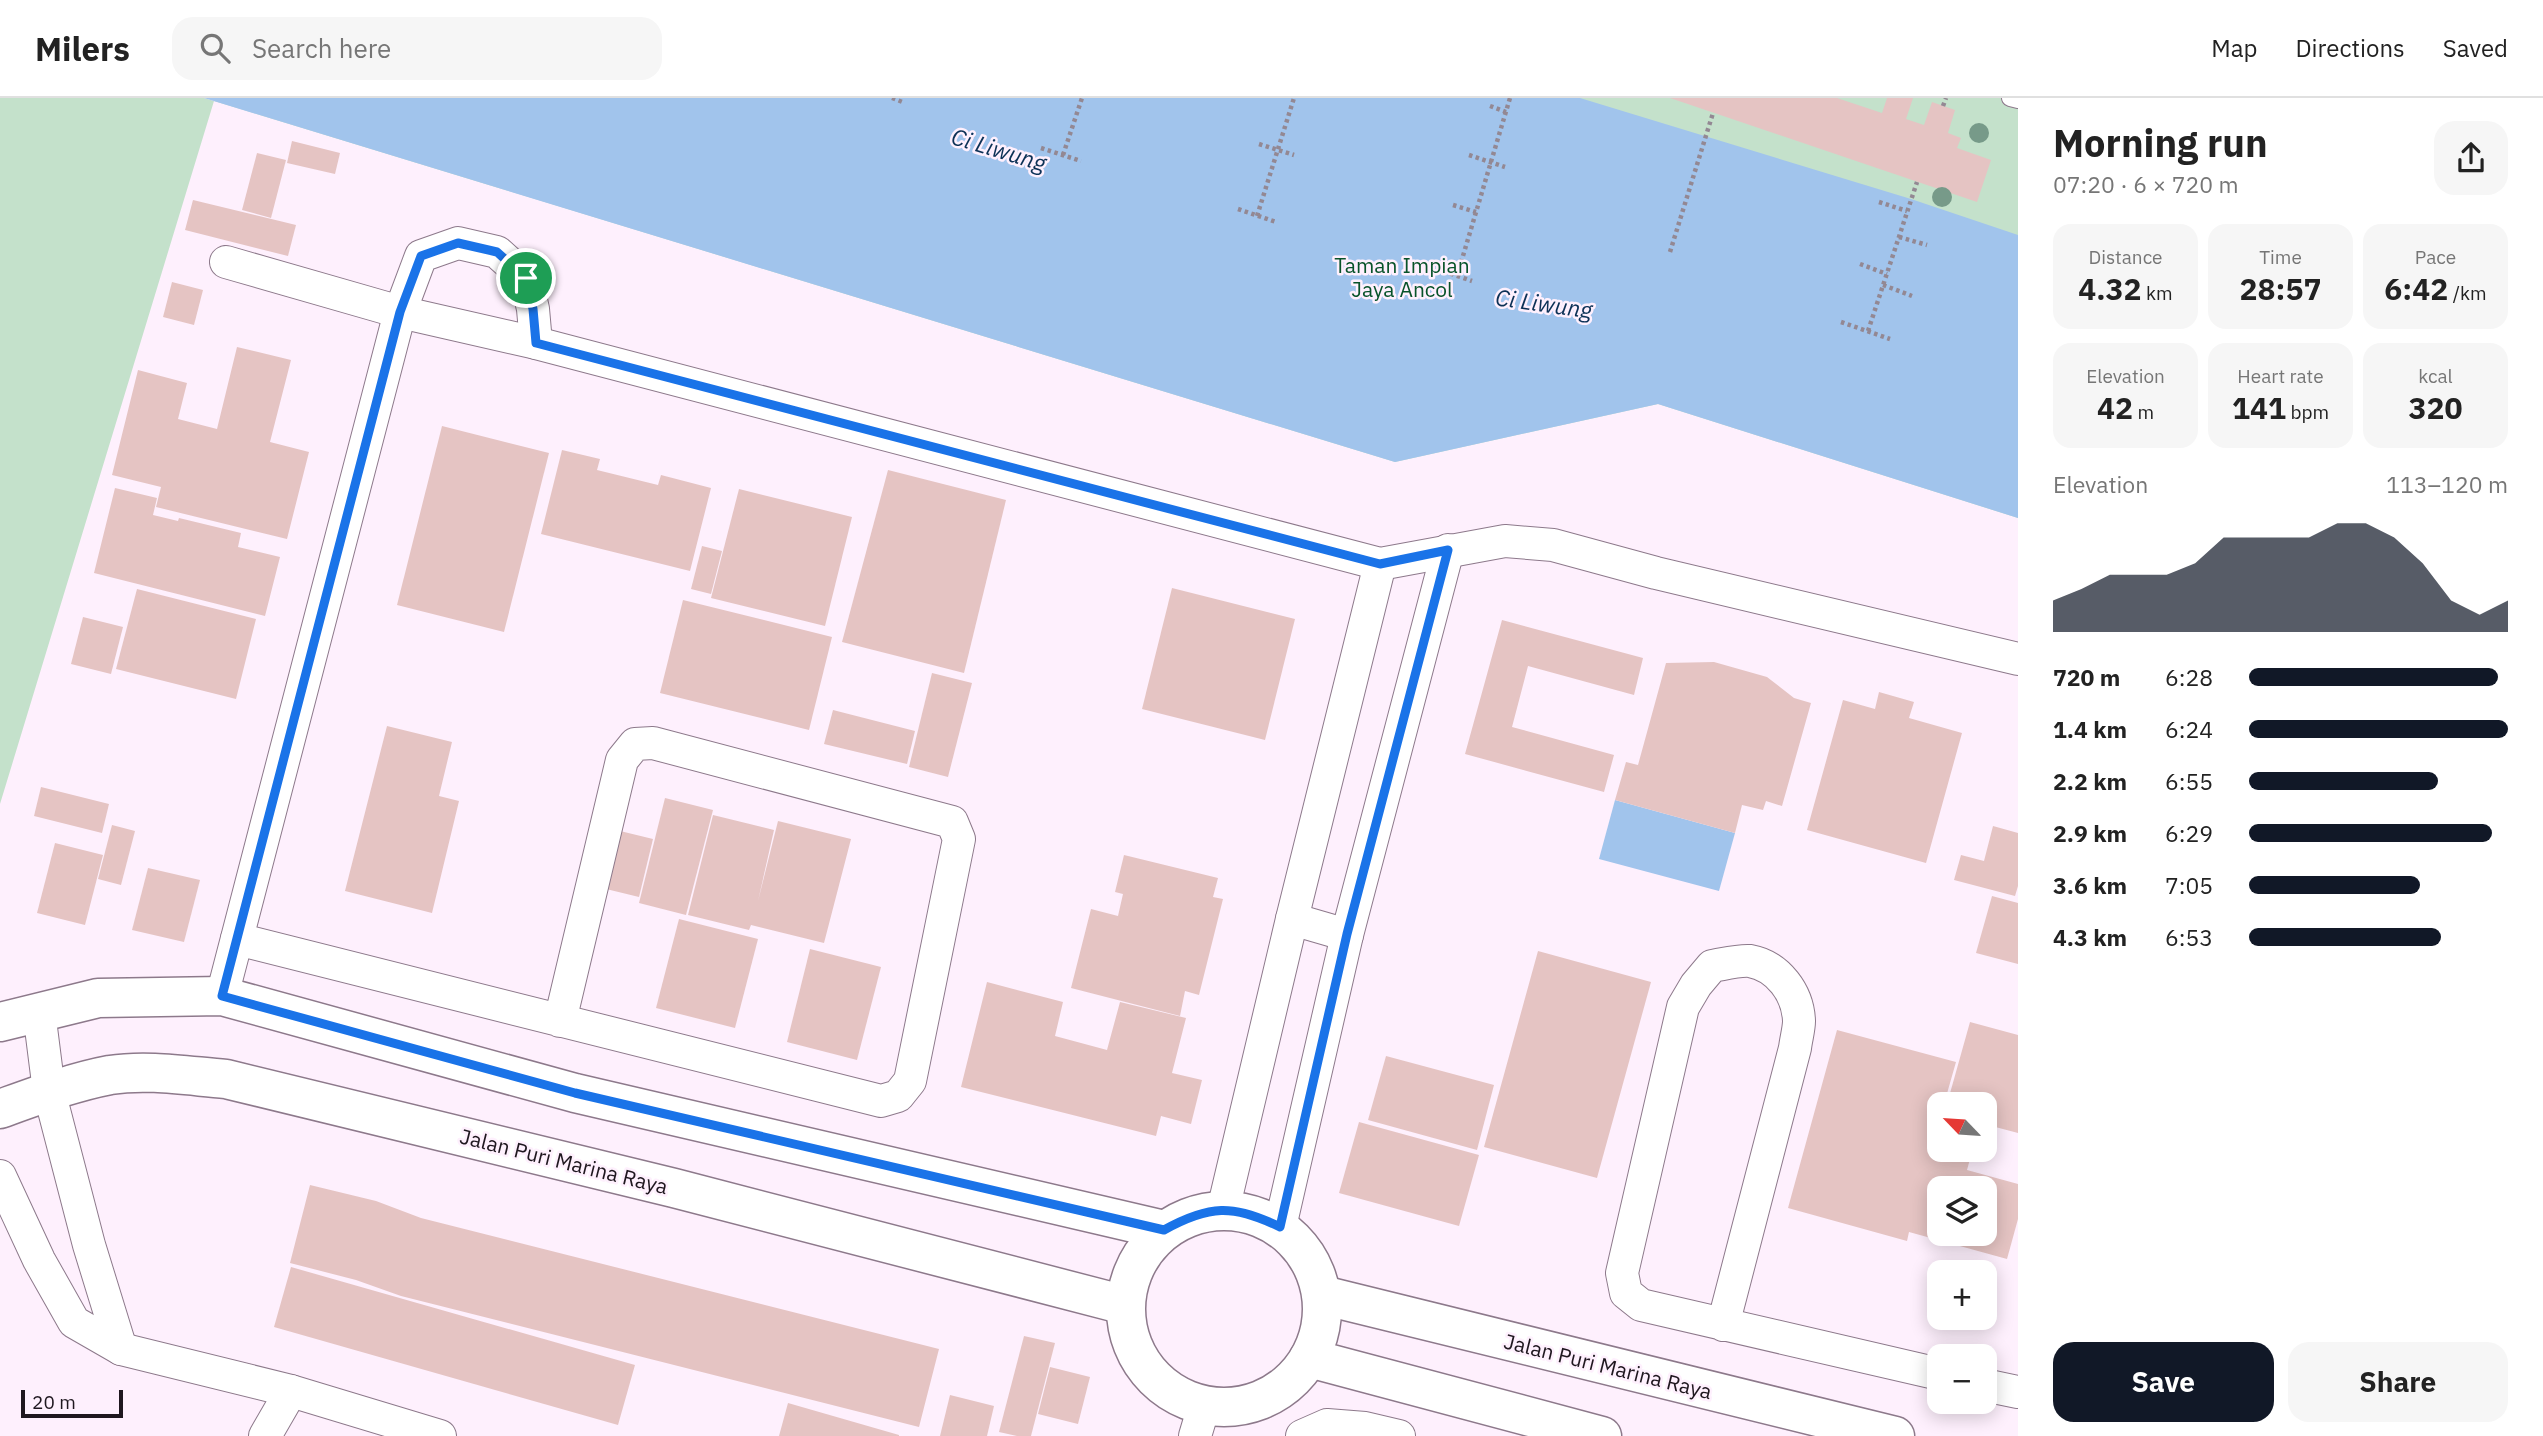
<!DOCTYPE html>
<meta charset="utf-8">
<style>
:root{--surface:#fff;--page:#f6f6f6;--text:#222;--muted:#767676;--line:#e0e0e0;--accent:#111827}
body{margin:0;font-family:"IBM Plex Sans",sans-serif;background:var(--page);color:var(--text);height:100vh;display:flex;flex-direction:column;font-size:26px;white-space:nowrap}
*{box-sizing:border-box;margin:0}
p{font-size:23px;color:var(--muted)}
.icon{flex:none;width:38px;height:38px;fill:none;stroke:currentColor;stroke-width:2;stroke-linecap:round;stroke-linejoin:round}
.map{position:relative;flex:1;overflow:hidden}
.details{display:flex;flex-direction:column;background:var(--surface);width:525px}
.details>*{flex:none}
.needle{width:46px;rotate:295deg}
.tools{position:absolute;left:1927px;top:994px;display:grid;gap:14px}
.tools a{display:grid;place-items:center;width:70px;height:70px;border-radius:14px;background:var(--surface);box-shadow:0 4px 18px #0003;font-size:35px}
.scale{position:absolute;left:21px;bottom:18px;width:102px;box-sizing:border-box;padding-left:7px;border:4px solid #1f171f;border-top:0;font-size:19px;line-height:24px;white-space:nowrap;color:#1f171f;-webkit-text-stroke:5px #fef0fd;paint-order:stroke}
.pin{position:absolute;display:grid;place-items:center;width:60px;height:60px;color:#fff;margin:-30px;border:4px solid #fff;border-radius:50%;box-shadow:0 2px 7px #0007}
.round{display:grid;place-items:center;flex:none;width:74px;height:74px;border-radius:21px;background:var(--page)}
.headline{display:flex;align-items:center;justify-content:space-between;height:119px;padding:0 35px}
h1{font-size:38px;font-weight:800;line-height:52px}
.stats{display:grid;grid-template-columns:repeat(3,1fr);gap:10px;height:119px;padding:7px 35px}
.stats div{display:grid;align-content:center;border-radius:18px;background:var(--page);text-align:center}
.stats b{font-size:30px;font-weight:800}
.stats small{font-size:19px;font-weight:400}
.stats p{font-size:19px}
.chart{height:196px;padding:14px 35px}
.chart p{display:flex;justify-content:space-between}
.chart svg{width:100%;height:126px;margin-top:7px;fill:var(--accent);opacity:.7}
.button{display:flex;gap:14px;margin-top:auto;padding:14px 35px}
.button a{flex:1;height:80px;border-radius:21px;background:var(--accent);color:#fff;font-size:28px;font-weight:800;line-height:80px;text-align:center}
.button a+a{background:var(--page);color:var(--text)}
ul{padding:0 35px;list-style:none;font-size:23px}
li{display:grid;grid-template-columns:112px 84px 1fr;align-items:center;height:52px}
li i{height:18px;border-radius:9px;background:var(--accent)}
header{display:flex;align-items:center;gap:42px;box-sizing:border-box;height:98px;padding:0 35px;background:var(--surface);border-bottom:2px solid var(--line)}
header strong{font-size:33px}
nav{display:flex;gap:38px;margin-inline-start:auto;font-size:24px}
.search{width:490px;height:63px;background:var(--page);display:flex;align-items:center;gap:18px;box-sizing:border-box;padding:0 24px;border-radius:21px;color:var(--muted);font-size:26px}
main{display:flex;flex:1;min-height:0}
.map>svg:first-child{display:block}
.green{fill:#c4e1cb}
.water{fill:#a1c4ec}
.building{fill:#e5c4c3;fill-rule:evenodd}
.lines{fill:none;stroke-linecap:round;stroke-linejoin:round}
.service-casing{stroke:#8d798b;stroke-width:18}
.minor-casing{stroke:#8d798b;stroke-width:34}
.tertiary-casing{stroke:#8d798b;stroke-width:41}
.path{stroke:#938893;stroke-width:4.5;stroke-dasharray:3.5 3.5;stroke-linecap:butt}
.service{stroke:#fff;stroke-width:16}
.minor{stroke:#fff;stroke-width:32}
.tertiary{stroke:#fff;stroke-width:38}
.tree{fill:#779a89}
.route-casing{stroke:#fff;stroke-width:14}
.route{stroke:#1a73e8;stroke-width:9}
.labels{text-anchor:middle;dominant-baseline:central;stroke-width:5;stroke-linejoin:round;paint-order:stroke}
.park-label{font-size:21px;fill:#08532a;stroke:#fef0fd}
.street-label{font-size:21px;fill:#1f171f;stroke:#fef0fd}
.water-label{font-size:23px;font-style:italic;fill:#0c3156;stroke:#fef0fd}
</style>
<header>
<strong>Milers</strong>
<div class="search"><svg class="icon" aria-label="search" viewBox="0 0 24 24"><circle cx="10" cy="10" r="6"/><path d="M15 15l6 6"/></svg>Search here</div>
<nav><a>Map</a><a>Directions</a><a>Saved</a></nav>
</header>
<main>
<div class="map">
<svg width="2018" height="1338" viewBox="0 0 2018 1338">
<rect width="100%" height="100%" fill="#fef0fd"/>
<path class="green" d="M0 0H204L214 3V0H2018V420L1658 306 1395 364 214 3 0 706Z"/>
<g class="water">
<path d="M204 0H1580L1911 101 2018 137V420L1658 306 1395 364Z"/>
<path d="M1615 702 1735 735 1719 793 1599 761Z"/>
</g>
<g class="building">
<path d="M1670 0H1837L1882 15 1887 0H1913L1906 21 1924 27 1932 4 1955 12 1948 35 1961 40 1957 50 1991 62 1977 104Z"/>
<path d="M292 43 340 55 335 76 287 65Z"/>
<path d="M257 55 286 62 271 120 242 112Z"/>
<path d="M193 102 296 127 288 158 185 132Z"/>
<path d="M172 184 203 192 194 227 163 219Z"/>
<path d="M237 249 291 262 270 344 309 354 287 441 156 409 161 389 112 377 138 272 187 285 178 321 217 331Z"/>
<path d="M442 328 549 355 504 534 397 507Z"/>
<path d="M562 352 600 361 597 372 658 387 661 377 711 390 690 473 541 436Z"/>
<path d="M888 372 1006 402 964 575 842 544Z"/>
<path d="M115 390 157 400 153 417 178 423 179 420 241 435 238 449 280 459 265 518 94 475Z"/>
<path d="M739 391 852 419 825 528 711 500Z"/>
<path d="M702 448 722 453 711 496 691 491Z"/>
<path d="M1172 490 1295 521 1265 642 1142 611Z"/>
<path d="M137 491 256 521 236 601 116 571Z"/>
<path d="M683 502 832 539 809 632 660 595Z"/>
<path d="M83 519 123 529 111 576 71 566Z"/>
<path d="M1502 522 1643 560 1634 597 1528 568 1512 629 1614 657 1604 694 1465 656Z"/>
<path d="M1714 564 1767 579 1794 600 1811 605 1782 708 1766 703 1763 712 1742 707 1735 735 1615 702 1626 664 1638 667 1666 565Z"/>
<path d="M932 575 972 585 948 679 909 669Z"/>
<path d="M1879 594 1914 604 1909 620 1962 635 1926 765 1807 732 1843 602 1875 611Z"/>
<path d="M833 612 915 633 907 666 824 646Z"/>
<path d="M387 628 452 644 439 698 459 703 432 815 345 793Z"/>
<path d="M41 689 109 706 102 735 34 718Z"/>
<path d="M665 700 713 712 686 817 639 805Z"/>
<path d="M713 717 774 732 758 803 778 723 851 741 824 845 751 827 749 832 688 817Z"/>
<path d="M112 727 135 733 121 787 98 781Z"/>
<path d="M1993 728 2018 735V788L2015 798 1954 782 1961 757 1984 763Z"/>
<path d="M616 732 653 741 639 799 602 790Z"/>
<path d="M55 745 103 757 85 827 37 815Z"/>
<path d="M1124 757 1218 780 1213 799 1223 801 1199 897 1185 893 1180 918 1071 890 1091 811 1118 818 1123 796 1115 794Z"/>
<path d="M148 770 200 782 184 844 132 832Z"/>
<path d="M1992 798 2018 805V866L1976 855Z"/>
<path d="M679 821 758 841 735 930 656 910Z"/>
<path d="M810 851 881 869 857 962 787 944Z"/>
<path d="M1538 853 1651 884 1597 1080 1484 1049Z"/>
<path d="M987 884 1063 904 1055 938 1107 952 1120 904 1186 920 1172 975 1202 982 1191 1026 1161 1018 1156 1038 961 989Z"/>
<path d="M1970 924 2018 937V1035L1984 1026V1006H1947Z"/>
<path d="M1837 932 1956 964 1944 1006H1939V1026L1932 1051 1970 1061 1967 1072 2018 1086V1121L2007 1161 1909 1134 1907 1143 1788 1110ZM1939 1090H1984V1136H1939Z"/>
<path d="M1386 958 1494 987 1477 1052 1368 1022Z"/>
<path d="M1359 1024 1479 1057 1459 1128 1339 1095Z"/>
<path d="M310 1087 376 1103 421 1120 939 1251 919 1329 401 1198 356 1182 290 1165Z"/>
<path d="M291 1169 635 1267 618 1327 274 1229Z"/>
<path d="M1024 1238 1055 1245 1031 1338H1017L999 1334Z"/>
<path d="M1050 1269 1090 1279 1078 1326 1038 1316Z"/>
<path d="M950 1297 994 1308 987 1338H940Z"/>
<path d="M788 1305 899 1337V1338H779Z"/>
</g>
<g class="lines">
<g class="service-casing">
<path id="service" d="M2010 0 2018 2"/>
</g>
<g class="minor-casing">
<g id="minor">
<path d="M226 164 400 214 536 245 1380 466 1505 443 1553 447 1656 475 2018 561"/>
<path d="M1292 821 1347 837"/>
<path d="M237 841 881 1003 898 998 910 983 959 741 952 724 653 645 635 646 622 662 560 923"/>
<path d="M222 898 400 214 421 158 458 145 497 154 526 180 533 211 536 245"/>
<path d="M39 914 49 993 89 1147 121 1251"/>
<path d="M0 1078 39 1162 74 1224 121 1251 291 1293 440 1338"/>
<path d="M1223 1112 1292 821 1380 466"/>
<path d="M1280 1129 1347 837 1448 452"/>
<path d="M1723 1227 1795 950C1796 941 1799 931 1799 923 1798 895 1778 868 1750 863 1739 862 1724 866 1712 868L1696 887 1683 909 1622 1175 1626 1195 1641 1207 1939 1276"/>
<path d="M1984 1287 2018 1294"/>
<path d="M265 1338 291 1293"/>
<path d="M1195 1338 1204 1308"/>
<path d="M1302 1338 1327 1327 1365 1330 1399 1338"/>
</g>
</g>
<g class="tertiary-casing">
<g id="tertiary">
<path d="M0 924 98 900 222 898 575 995 1164 1132"/>
<path d="M0 1011C36 998 73 984 110 977 148 971 188 978 226 981L674 1090 1125 1207"/>
<circle cx="1224" cy="1211" r="98"/>
<path d="M1322 1197 1895 1338"/>
<path d="M1309 1260 1602 1338"/>
</g>
</g>
<g class="path">
<path d="M892 0 905 5"/>
<path d="M1490 8 1506 14"/>
<path d="M1943 8 1946 0"/>
<path d="M1259 46 1294 57"/>
<path d="M1041 50 1081 63"/>
<path d="M1063 57 1082 0"/>
<path d="M1469 57 1505 69"/>
<path d="M1879 104 1907 113"/>
<path d="M1453 107 1476 114"/>
<path d="M1238 111 1276 124"/>
<path d="M1257 118 1294 0"/>
<path d="M1899 139 1927 147"/>
<path d="M1670 154 1713 15"/>
<path d="M1860 166 1887 176"/>
<path d="M1437 171 1472 183"/>
<path d="M1457 178 1510 0"/>
<path d="M1883 187 1912 198"/>
<path d="M1841 224 1890 241"/>
<path d="M1868 233 1917 84"/>
</g>
<use href="#service" class="service"/>
<use href="#minor" class="minor"/>
<use href="#tertiary" class="tertiary"/>
</g>
<g class="tree">
<circle cx="1979" cy="35" r="10"/>
<circle cx="1942" cy="99" r="10"/>
</g>
<g class="lines">
<g class="route-casing">
<path id="route" d="M458 145 497 154 526 180 533 211 536 245 1380 466 1448 452 1347 836 1280 1129C1233 1106 1209 1107 1164 1132L575 995 222 898 400 214 421 158Z"/>
</g>
<use href="#route" class="route"/>
</g>
<g class="labels">
<g class="park-label">
<text x="1402" y="167">Taman Impian<tspan x="1402" dy="24">Jaya Ancol</tspan></text>
</g>
<g class="street-label">
<text transform="translate(564 1063) rotate(14)">Jalan Puri Marina Raya</text>
<text transform="translate(1608 1268) rotate(14)">Jalan Puri Marina Raya</text>
</g>
<g class="water-label">
<text transform="translate(999 51) rotate(17)">Ci Liwung</text>
<text transform="translate(1544 205) rotate(8)">Ci Liwung</text>
</g>
</g>
</svg>
<div class="tools">
<a><svg class="needle" viewBox="-14 -14 28 28"><path d="M0-13l5 13h-10z" fill="#e53935"/><path d="M0 13l5-13h-10z" fill="#767676"/></svg></a>
<a><svg class="icon" aria-label="layers" viewBox="0 0 24 24"><path d="M12 4l9 5-9 5-9-5zM3 14l9 5 9-5"/></svg></a>
<a>+</a>
<a>−</a>
</div>
<div class="scale">20 m</div>
<div class="pin" style="left:526px;top:180px;background:#1e9e55"><svg class="icon" aria-label="arrive" viewBox="0 0 24 24"><path d="M6 21V4h12l-3 4 3 4H6"/></svg></div>
</div>
<section class="details">
<div class="headline"><div><h1>Morning run</h1><p>07:20 · 6 × 720 m</p></div><a class="round"><svg class="icon" aria-label="share" viewBox="0 0 24 24"><path d="M12 15V3M7 8l5-5 5 5M5 13v7h14v-7"/></svg></a></div>
<div class="stats">
<div><p>Distance</p><b>4.32<small> km</small></b></div>
<div><p>Time</p><b>28:57</b></div>
<div><p>Pace</p><b>6:42<small> /km</small></b></div>
</div>
<div class="stats">
<div><p>Elevation</p><b>42<small> m</small></b></div>
<div><p>Heart rate</p><b>141<small> bpm</small></b></div>
<div><p>kcal</p><b>320</b></div>
</div>
<div class="chart"><p><span>Elevation</span>113–120 m</p>
<svg viewBox="0 0 160 44" preserveAspectRatio="none"><path d="M0 44V33L10 29L20 24L30 24L40 24L50 20L60 11L70 11L80 11L90 11L100 6L110 6L120 11L130 20L140 33L150 38L160 33V44z"/></svg>
</div>
<ul>
<li><b>720 m</b>6:28<i style="width:96%"></i></li>
<li><b>1.4 km</b>6:24<i style="width:100%"></i></li>
<li><b>2.2 km</b>6:55<i style="width:73%"></i></li>
<li><b>2.9 km</b>6:29<i style="width:94%"></i></li>
<li><b>3.6 km</b>7:05<i style="width:66%"></i></li>
<li><b>4.3 km</b>6:53<i style="width:74%"></i></li>
</ul>
<div class="button"><a>Save</a><a>Share</a></div>
</section>
</main>
